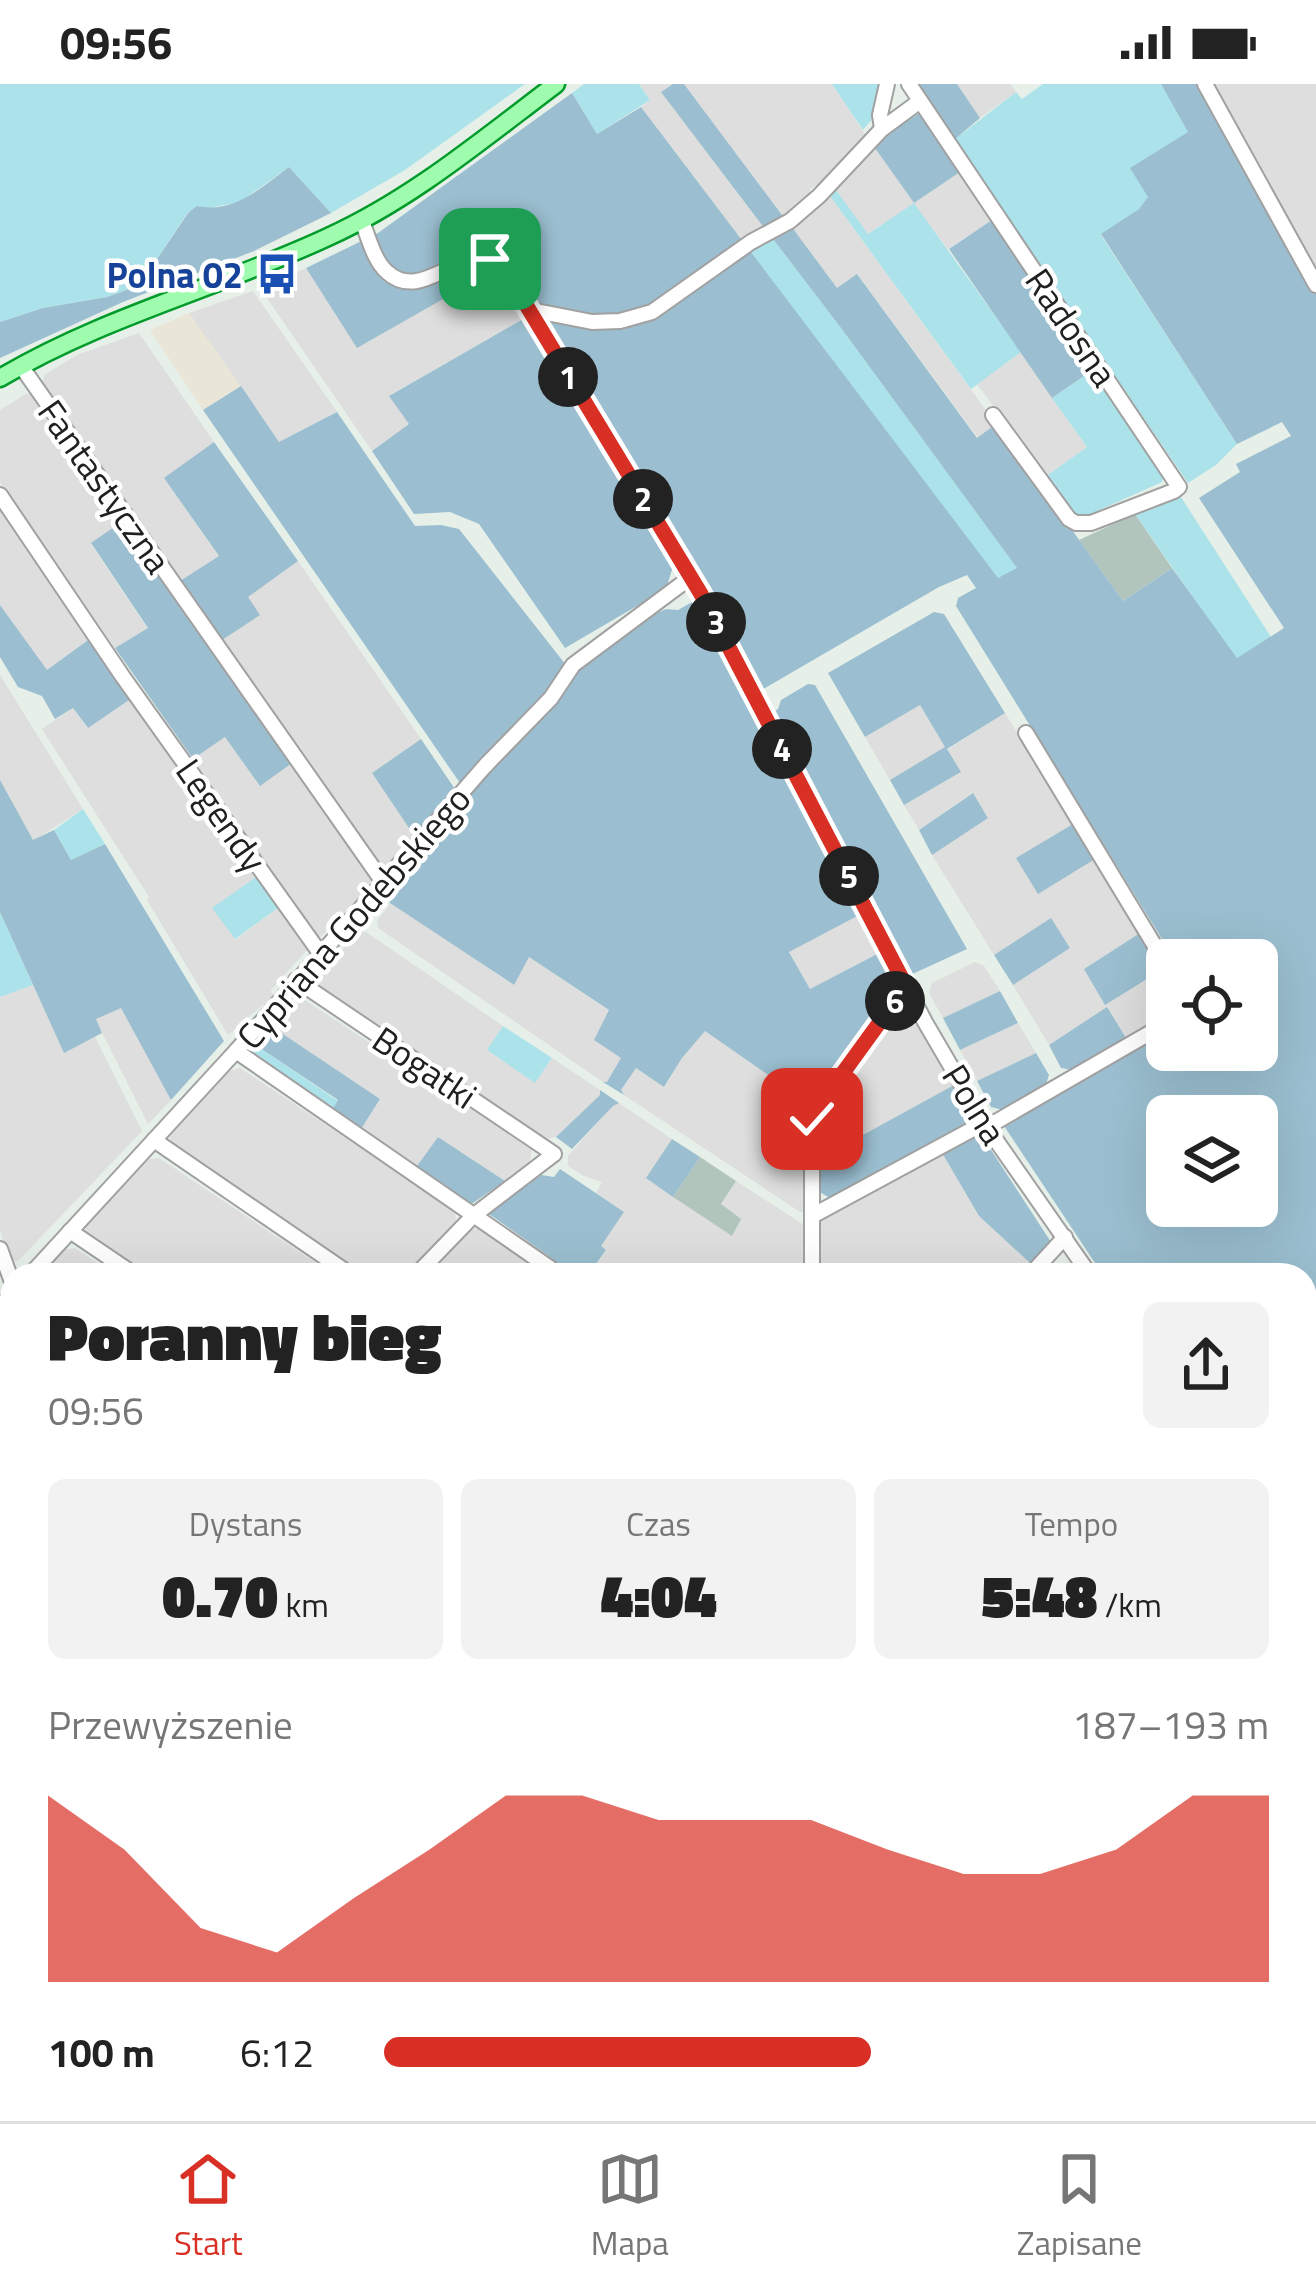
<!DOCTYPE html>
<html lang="pl">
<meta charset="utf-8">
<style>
:root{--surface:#fff;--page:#f2f2f2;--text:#222;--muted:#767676;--line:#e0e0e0;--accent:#d93025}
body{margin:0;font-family:"Titillium Web",sans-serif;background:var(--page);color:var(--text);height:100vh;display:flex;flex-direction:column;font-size:45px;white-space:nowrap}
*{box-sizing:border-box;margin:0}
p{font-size:39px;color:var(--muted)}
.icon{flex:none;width:66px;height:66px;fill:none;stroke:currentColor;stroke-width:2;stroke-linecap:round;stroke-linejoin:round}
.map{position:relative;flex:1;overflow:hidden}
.side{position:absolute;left:0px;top:1179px;width:1317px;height:858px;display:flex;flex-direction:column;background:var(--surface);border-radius:36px 36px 0 0;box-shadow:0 12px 48px #0002}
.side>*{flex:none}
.controls{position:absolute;left:1146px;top:855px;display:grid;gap:24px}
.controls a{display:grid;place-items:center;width:132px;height:132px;border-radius:18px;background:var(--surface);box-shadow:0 12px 48px #0002;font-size:60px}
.pin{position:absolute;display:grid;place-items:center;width:102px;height:102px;color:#fff;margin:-51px;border-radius:24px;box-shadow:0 6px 18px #0006}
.km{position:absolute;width:60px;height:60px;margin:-30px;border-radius:50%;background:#222;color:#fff;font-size:33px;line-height:60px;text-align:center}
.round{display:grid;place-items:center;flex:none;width:126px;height:126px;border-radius:18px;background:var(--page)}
.headline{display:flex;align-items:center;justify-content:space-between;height:204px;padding:0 48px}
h1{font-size:66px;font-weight:800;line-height:90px}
.stats{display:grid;grid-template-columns:repeat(3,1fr);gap:18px;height:204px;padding:12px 48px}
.stats div{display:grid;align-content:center;border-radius:18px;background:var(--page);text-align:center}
.stats b{font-size:60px;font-weight:800}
.stats small{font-size:33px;font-weight:400}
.stats p{font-size:33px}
.chart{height:336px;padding:24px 48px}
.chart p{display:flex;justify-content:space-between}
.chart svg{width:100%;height:216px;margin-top:12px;fill:var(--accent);opacity:.7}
ul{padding:0 48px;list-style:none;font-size:39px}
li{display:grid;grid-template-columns:192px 144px 1fr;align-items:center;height:90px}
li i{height:30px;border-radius:15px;background:var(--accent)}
.status{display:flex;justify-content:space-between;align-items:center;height:84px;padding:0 60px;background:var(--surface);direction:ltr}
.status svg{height:33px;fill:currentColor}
.menu{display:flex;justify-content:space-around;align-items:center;height:168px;border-top:3px solid var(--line);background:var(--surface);font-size:33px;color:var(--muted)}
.menu a{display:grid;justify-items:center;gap:6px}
.menu .on{color:var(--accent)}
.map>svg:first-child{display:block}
.residential{fill:#dddedd}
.industrial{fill:#e9e6d8}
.construction{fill:#b1c5bd}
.grass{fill:#ace3ea}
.forest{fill:#9bbfd0;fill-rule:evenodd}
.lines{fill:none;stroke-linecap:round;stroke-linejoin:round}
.minor-casing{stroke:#a1a1a1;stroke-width:18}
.major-casing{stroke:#009b2a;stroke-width:21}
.minor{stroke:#fff;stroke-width:14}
.major{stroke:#9ffcaf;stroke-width:16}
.route-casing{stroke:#fff;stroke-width:24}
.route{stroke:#d93025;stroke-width:15}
.labels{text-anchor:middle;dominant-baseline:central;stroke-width:9;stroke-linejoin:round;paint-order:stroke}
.transit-label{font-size:36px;font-weight:bold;fill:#164399;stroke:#fff;text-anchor:end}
.street-label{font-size:36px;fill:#202020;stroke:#fff}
</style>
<div class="status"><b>09:56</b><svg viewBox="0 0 49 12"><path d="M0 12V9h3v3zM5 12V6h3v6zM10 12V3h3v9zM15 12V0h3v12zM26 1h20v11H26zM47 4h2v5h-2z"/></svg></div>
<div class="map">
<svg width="1316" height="2037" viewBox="0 0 1316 2037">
<rect width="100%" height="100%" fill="#e6f0e9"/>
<g class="residential">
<path d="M639 0H673L662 9 765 145 743 158 641 23 650 16Z"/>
<path d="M684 0H832L867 53 823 101 818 100 810 105 811 112 785 135Z"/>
<path d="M957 0H1011L1016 8 980 34Z"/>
<path d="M1210 0H1316V194Z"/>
<path d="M875 64 914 119 960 88 992 136 948 165 914 120 867 150 836 106Z"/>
<path d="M830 112 996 340 978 354 858 191 837 204 791 142Z"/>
<path d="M306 184 357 263 493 185 525 234 390 311 409 340 372 367 260 204Z"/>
<path d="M253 207 337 328 279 358 189 229Z"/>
<path d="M139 249 214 358 165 395 247 513 298 477 421 655 372 689 415 753 390 783 381 781 303 669 298 672 43 299 44 291 77 271Z"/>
<path d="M1021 268 1087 363 1045 393 977 300Z"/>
<path d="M26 310H34L123 437 91 460 148 545 115 564 0 398V326Z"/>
<path d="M0 423 91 554 47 587 0 521Z"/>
<path d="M0 591 83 725 33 757 171 1016 148 1040 0 745Z"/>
<path d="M132 614 256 793 213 824 236 855 278 824 307 866 271 906 273 912 228 951 147 816 149 813 42 645 73 624 87 644Z"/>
<path d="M920 621 946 664 890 696 865 653Z"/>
<path d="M1005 629 1073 740 1017 774 1095 775 1140 849 1084 885H1163L1167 891V931L1126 954 1106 924 1049 961 1013 901 1070 864 1051 835 994 871 932 771 988 733 972 709 919 746 904 721 960 689 947 666Z"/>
<path d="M225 653 292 679 374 796 318 856 193 675Z"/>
<path d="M391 818 513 901 529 873 610 927 622 974 607 998H603L378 844 377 837Z"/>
<path d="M861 830 881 868 810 905 789 867Z"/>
<path d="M359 848H366L503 942 488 967 535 998 552 974 600 1006V1011L556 1053 545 1055 317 904 316 894Z"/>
<path d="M975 878 984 882 1000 907 943 934 929 909 932 899Z"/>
<path d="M33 901 64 968 95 953 142 1047 18 1177H11L0 1147V913Z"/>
<path d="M305 916 532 1066 529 1079 505 1097 438 1053 417 1082 361 1045 380 1015 271 942 294 919Z"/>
<path d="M901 920 909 922 954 1001 821 1074 822 1029Z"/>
<path d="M1018 939 1036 969 977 997 960 966Z"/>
<path d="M704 946 804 1015V1127L800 1128 624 1011 621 1006 636 984 665 1003 682 974Z"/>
<path d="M240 984 455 1127 456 1137 405 1191H366L172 1064 170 1052 229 987Z"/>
<path d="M619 1019 672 1055 647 1094 673 1113 732 1152 721 1120 736 1097 804 1141V1191H588L606 1167 600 1163 624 1128 596 1109 602 1098 584 1092 568 1082V1072L613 1021Z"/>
<path d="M941 1067 979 1132 1030 1179 1019 1191H906L902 1188 821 1187V1135Z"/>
<path d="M159 1074 334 1191H146L86 1152 85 1142 149 1075Z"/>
<path d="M481 1144 550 1191H428L471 1146Z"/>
<path d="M75 1164 115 1191H40L63 1166Z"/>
<path d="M12 1221V1431H5L0 1428V1234Z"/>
<path d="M0 1448 12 1456V1574L0 1567Z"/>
<path d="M1316 1693V1855L1305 1846V1706Z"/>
<path d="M1305 1865 1316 1875V1972L1307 1965 1305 1967Z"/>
<path d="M99 2025H178L170 2037H91Z"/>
<path d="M594 2025H666L684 2037H587Z"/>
<path d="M693 2025H806V2037H711Z"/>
<path d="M937 2025H1209L1223 2037H952Z"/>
</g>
<path class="industrial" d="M189 229 241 302 203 326 150 246Z"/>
<g class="construction">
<path d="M1135 430 1172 484 1123 517 1079 456Z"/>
<path d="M700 1073 736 1097 721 1120 741 1135 732 1152 673 1113Z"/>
</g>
<g class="grass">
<path d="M0 0H525L405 86 331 129 289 83 240 118 188 128 143 196 129 205 107 213 43 224 0 238Z"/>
<path d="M584 0H639L650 16 597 50 572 9Z"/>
<path d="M832 0H881L873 34 863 46Z"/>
<path d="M1043 0H1161L1189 48 1131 84 1149 112 1139 125 1101 151 1237 360 1216 381 1188 399 954 56 1016 8 1022 15Z"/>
<path d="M836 106 868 150 914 119 1021 268 971 305 830 112Z"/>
<path d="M770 151 844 248 1018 485 998 495 747 164Z"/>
<path d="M1094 285 1165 389 1162 398 1082 434 1073 432 1045 393 1087 363 1052 314Z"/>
<path d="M1179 410 1271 553 1236 575 1135 430Z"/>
<path d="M83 725 105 760 71 776 54 746Z"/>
<path d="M256 793 278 824 235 855 212 824Z"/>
<path d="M0 828 33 901 0 913Z"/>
<path d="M503 942 552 974 535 999 487 966Z"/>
<path d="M254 960 338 1017 332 1026 253 973 251 963Z"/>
</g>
<g class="forest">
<path d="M673 0H684L785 135 765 145 661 8Z"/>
<path d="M915 0H957L980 34 954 56Z"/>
<path d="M1161 0H1203L1316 205V1460L1305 1464V1191H1103L1004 1042 1167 948V966H1257V876H1175L956 522 958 514 976 504 967 491 939 503 758 608 688 475 532 230 526 234 616 374 675 476 666 505 565 564 479 440 450 428 414 430 372 367 409 340 389 312 525 234 494 186 357 264 306 184 378 149 572 9 597 50 641 23 998 494 1017 484 844 248 770 151 791 142 837 204 857 190 977 354 996 340 1123 517 1172 484 1237 574 1284 544 1199 414 1240 388 1236 380 1291 352 1282 338 1237 360 1101 150 1139 125 1148 113 1130 84 1188 48ZM1167 1032H1257V1122H1167Z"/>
<path d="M920 29 960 88 914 119 875 64 897 43Z"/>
<path d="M289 83 331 129 254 167 123 218 0 274V238L43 224 107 213 129 205 143 196 188 129 197 122C234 130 262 103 289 83Z"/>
<path d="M992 136 1094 285 1052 314 949 165Z"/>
<path d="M241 302 279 358 337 328 415 442 441 441 459 445 566 581 556 597 462 702 203 326Z"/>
<path d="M214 358 298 477 248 513 260 531 219 558 177 499 219 472 164 394Z"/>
<path d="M123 437 292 679 260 702 225 653 193 675 115 564 148 544 91 459Z"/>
<path d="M699 514 728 568 740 600 861 830 789 868 810 905 881 868 900 903 813 1022 705 947 682 974 664 1003 636 984 621 1006 624 1011 603 998H607L621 974 594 956 609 926 529 873 514 901 378 811 421 759 566 603 580 584 649 532 666 525 678 526Z"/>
<path d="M0 521 47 586 91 554 132 614 88 644 73 624 55 635 42 612 18 603 0 573Z"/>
<path d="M934 528 944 530 1005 629 947 665 961 688 904 721 890 696 945 663 920 621 865 653 828 589Z"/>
<path d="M808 600 815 601 967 865 908 892 770 630 778 625 781 616Z"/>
<path d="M421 655 457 708 415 753 372 689Z"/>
<path d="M0 696 33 756 54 746 71 776 105 760 224 957 171 1016 121 924 96 935 102 949 64 969 0 828Z"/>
<path d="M973 709 988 734 932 771 919 746Z"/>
<path d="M1073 740 1095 775 1038 810 1016 774Z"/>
<path d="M1051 834 1070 864 1013 901 994 871Z"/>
<path d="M1140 849 1163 885 1105 921 1084 885Z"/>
<path d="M1000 907 1018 939 960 966 943 934Z"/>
<path d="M1107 923 1126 954 1072 986 1061 984 1049 961Z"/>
<path d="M271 942 380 1015 361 1045 332 1026 338 1016 254 960Z"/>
<path d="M1036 969 1049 991 1046 1000 1003 1026 991 1023 977 997Z"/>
<path d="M954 1001 974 1036 834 1116 821 1109V1074Z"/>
<path d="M600 1006 619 1019 613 1022 572 1065 556 1053 600 1011Z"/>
<path d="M978 1046 1051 1158 1030 1179 979 1132 941 1067Z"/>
<path d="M438 1053 505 1097 470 1121 418 1086 417 1082Z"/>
<path d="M672 1055 700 1073 673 1113 646 1094Z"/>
<path d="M560 1085 624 1128 601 1162 606 1166 588 1191H570L553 1180V1175L489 1130 541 1091 554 1093Z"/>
<path d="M1315 1581 1316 1693 1305 1706V1593Z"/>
<path d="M0 1587 12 1595V1829L0 1821Z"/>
<path d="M1307 1965 1316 1972V2037H1247L1257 2025H1305Z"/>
<path d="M18 2025H99L91 2037H10Z"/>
<path d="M308 2025H594L587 2037H326Z"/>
</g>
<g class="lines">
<g class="minor-casing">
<g id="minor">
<path d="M909 0 1179 403 1174 407 1091 439H1076L1069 435 993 331"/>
<path d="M1205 0 1316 201"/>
<path d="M882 45 880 31 887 0"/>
<path d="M362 137C368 152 374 177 387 188 426 224 468 144 508 191L701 510 925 938 984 1039 1090 1191"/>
<path d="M526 225 592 238 620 237 652 228 751 158 790 137 819 112 882 45 920 17"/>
<path d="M21 282 383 798"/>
<path d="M0 411 123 593 320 869"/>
<path d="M1026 649 1167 882"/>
<path d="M296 896 554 1070 473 1132 416 1191"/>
<path d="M236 967 550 1184"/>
<path d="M987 1043 1167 939"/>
<path d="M154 1056 351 1191"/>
<path d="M812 1132 984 1039"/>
<path d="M70 1147 135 1191"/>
<path d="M0 1165 12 1198"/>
<path d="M30 1191 236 967 485 682 551 614 573 581 691 493"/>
<path d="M812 1191V1035L816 1026 906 902"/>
<path d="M1030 1191 1065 1153"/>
<path d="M0 1223 12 1210"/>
<path d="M0 1440 12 1448"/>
<path d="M1305 1548 1316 1563"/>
<path d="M0 1576 12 1584"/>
<path d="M1305 1582 1316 1571"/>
<path d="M1305 1858 1316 1867"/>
<path d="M0 1923 12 1906"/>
<path d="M683 2025 701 2037"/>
<path d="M930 2025 944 2037"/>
<path d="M1216 2025 1231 2037"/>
<path d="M176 2037 184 2025"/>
<path d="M817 2037V2025"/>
<path d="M880 2037 891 2025"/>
</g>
</g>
<g class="major-casing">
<g id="major">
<path d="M0 294C102 233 221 203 328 153 412 115 483 55 556 0"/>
<path d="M0 1839 12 1847"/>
<path d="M285 2025 303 2037"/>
</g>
</g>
<use href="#minor" class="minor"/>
<use href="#major" class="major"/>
</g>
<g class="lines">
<g class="route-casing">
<path id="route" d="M490 175 508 191 701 510 906 902 816 1026 812 1035"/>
</g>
<use href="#route" class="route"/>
</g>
<defs>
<g id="bus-bare" transform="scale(3.24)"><path d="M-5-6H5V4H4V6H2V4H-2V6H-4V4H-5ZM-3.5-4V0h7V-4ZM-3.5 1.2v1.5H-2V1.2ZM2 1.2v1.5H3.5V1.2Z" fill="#1a4fb4" stroke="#fff" stroke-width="2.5" paint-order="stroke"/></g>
</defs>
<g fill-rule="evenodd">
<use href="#bus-bare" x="277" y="190"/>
</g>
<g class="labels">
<g class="transit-label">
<text x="243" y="190">Polna 02</text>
</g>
<g class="street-label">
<text transform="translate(1072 243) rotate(56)">Radosna</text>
<text transform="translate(105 402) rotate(55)">Fantastyczna</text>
<text transform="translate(222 731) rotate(55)">Legendy</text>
<text transform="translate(353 833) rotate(-49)">Cypriana Godebskiego</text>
<text transform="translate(425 983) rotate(34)">Bogatki</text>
<text transform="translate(975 1020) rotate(58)">Polna</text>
</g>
</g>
</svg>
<div class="controls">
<a><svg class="icon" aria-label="locate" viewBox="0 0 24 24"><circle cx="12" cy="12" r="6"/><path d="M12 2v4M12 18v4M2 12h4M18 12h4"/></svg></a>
<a><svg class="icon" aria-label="layers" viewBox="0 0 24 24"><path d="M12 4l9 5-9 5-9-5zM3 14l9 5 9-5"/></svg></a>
</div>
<div class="pin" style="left:490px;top:175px;background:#1e9e55"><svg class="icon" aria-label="arrive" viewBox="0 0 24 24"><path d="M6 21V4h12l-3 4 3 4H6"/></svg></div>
<div class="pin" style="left:812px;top:1035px;background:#d93025"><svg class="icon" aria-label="check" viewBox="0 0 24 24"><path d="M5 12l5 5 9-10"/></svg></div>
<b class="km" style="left:568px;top:293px">1</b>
<b class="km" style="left:643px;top:415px">2</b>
<b class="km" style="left:716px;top:538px">3</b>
<b class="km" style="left:782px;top:665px">4</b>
<b class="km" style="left:849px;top:792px">5</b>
<b class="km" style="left:895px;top:917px">6</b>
<section class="side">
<div class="headline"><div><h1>Poranny bieg</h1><p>09:56</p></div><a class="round"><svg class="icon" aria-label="share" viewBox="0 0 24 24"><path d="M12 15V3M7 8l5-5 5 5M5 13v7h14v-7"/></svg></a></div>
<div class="stats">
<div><p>Dystans</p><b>0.70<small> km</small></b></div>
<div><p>Czas</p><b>4:04</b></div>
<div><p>Tempo</p><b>5:48<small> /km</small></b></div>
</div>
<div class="chart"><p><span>Przewyższenie</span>187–193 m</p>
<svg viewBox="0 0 160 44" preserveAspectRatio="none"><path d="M0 44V6L10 17L20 33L30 38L40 27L50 17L60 6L70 6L80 11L90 11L100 11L110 17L120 22L130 22L140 17L150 6L160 6V44z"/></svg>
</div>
<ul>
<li><b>100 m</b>6:12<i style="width:55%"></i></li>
</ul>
</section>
</div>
<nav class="menu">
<a class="on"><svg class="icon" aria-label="home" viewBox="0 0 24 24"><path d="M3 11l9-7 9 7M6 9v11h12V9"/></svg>Start</a>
<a><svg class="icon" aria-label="map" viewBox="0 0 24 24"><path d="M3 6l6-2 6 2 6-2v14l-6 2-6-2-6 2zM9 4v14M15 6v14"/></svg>Mapa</a>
<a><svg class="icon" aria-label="saved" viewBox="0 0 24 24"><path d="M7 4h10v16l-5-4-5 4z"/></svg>Zapisane</a>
</nav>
